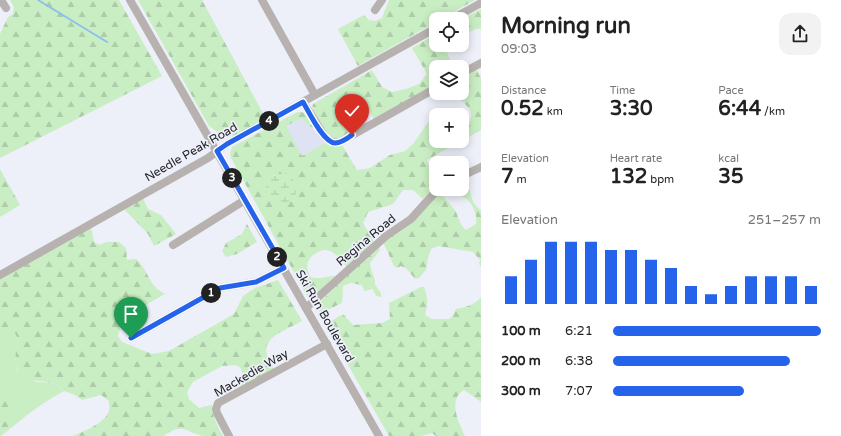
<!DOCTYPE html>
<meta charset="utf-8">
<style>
:root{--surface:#fff;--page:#f2f2f2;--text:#222;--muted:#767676;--accent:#2563eb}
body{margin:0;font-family:"Varela Round",sans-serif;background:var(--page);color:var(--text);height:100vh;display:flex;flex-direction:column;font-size:15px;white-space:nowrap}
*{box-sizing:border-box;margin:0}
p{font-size:13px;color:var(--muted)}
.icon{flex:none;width:22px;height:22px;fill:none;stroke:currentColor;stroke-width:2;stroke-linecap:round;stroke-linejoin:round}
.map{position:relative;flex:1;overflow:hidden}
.drawer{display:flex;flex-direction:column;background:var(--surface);width:360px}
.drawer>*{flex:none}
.buttons{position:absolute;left:429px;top:12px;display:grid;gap:8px}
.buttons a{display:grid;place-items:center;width:40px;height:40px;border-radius:8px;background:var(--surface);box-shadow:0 2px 10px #0003;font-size:20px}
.pin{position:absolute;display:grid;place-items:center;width:34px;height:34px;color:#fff;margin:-41px -17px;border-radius:50% 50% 50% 0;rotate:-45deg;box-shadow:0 0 4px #0007}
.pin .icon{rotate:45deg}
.km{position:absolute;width:20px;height:20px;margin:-10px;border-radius:50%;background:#222;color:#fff;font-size:11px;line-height:20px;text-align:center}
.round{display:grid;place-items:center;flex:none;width:42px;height:42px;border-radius:12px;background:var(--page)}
.headline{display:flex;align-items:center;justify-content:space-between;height:68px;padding:0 20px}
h1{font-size:22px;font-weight:700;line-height:30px}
.stats{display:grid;grid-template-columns:repeat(3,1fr);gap:6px;height:68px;padding:4px 20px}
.stats div{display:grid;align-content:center}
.stats b{font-size:20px;font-weight:700}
.stats small{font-size:11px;font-weight:400}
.stats p{font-size:11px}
.chart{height:112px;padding:8px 20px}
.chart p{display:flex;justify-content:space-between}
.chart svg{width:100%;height:72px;margin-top:4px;stroke:var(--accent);stroke-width:6}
ul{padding:0 20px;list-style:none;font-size:13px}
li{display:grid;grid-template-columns:64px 48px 1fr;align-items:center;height:30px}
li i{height:10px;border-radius:5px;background:var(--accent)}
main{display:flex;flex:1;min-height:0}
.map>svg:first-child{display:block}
.built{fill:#dfe2f2}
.grass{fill:#caeec3}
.forest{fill:url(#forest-firs);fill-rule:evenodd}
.wetland{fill:url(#wetland-marsh)}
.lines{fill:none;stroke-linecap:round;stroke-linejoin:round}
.stream{stroke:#8dc1ea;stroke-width:2}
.minor{stroke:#b7b2b0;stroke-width:8}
.route-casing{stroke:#fff;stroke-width:8}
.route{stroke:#2563eb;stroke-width:5}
.labels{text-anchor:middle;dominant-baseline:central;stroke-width:3.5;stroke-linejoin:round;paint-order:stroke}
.street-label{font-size:12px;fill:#232427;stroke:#edeff9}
</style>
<main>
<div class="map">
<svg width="481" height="436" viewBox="0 0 481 436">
<defs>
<pattern id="forest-firs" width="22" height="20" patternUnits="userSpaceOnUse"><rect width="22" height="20" fill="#caeec3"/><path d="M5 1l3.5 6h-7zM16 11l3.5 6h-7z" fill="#adcca8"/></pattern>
<pattern id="wetland-marsh" width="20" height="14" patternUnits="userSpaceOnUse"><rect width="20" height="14" fill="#caeec3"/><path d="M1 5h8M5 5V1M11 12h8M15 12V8" fill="none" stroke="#adcca8"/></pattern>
</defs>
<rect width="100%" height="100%" fill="#edeff9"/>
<path class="built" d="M298 112H304L307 114 325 143 302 156 282 120Z"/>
<path class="grass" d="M1 333H15L18 340 15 353 17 371 36 382 54 383 64 391C40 404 24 417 4 434L12 418 11 399 0 392V334Z"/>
<g class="forest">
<path d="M10 0H119L162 76 0 158V34L8 17 13 14 14 7Z"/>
<path d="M138 0H202L266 119C257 124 239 136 229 136 221 136 215 130 209 126Z"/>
<path d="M389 0H475L441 19H436V22L358 66 338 29 364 15 369 20 375 21 382 18Z"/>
<path d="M481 9V29C475 27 469 34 462 35V19Z"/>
<path d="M436 34V45H444L451 62 457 67H436V85L374 120 362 98 348 105 342 114 353 132 336 139C326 137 309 113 313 104L372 70 382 87 392 92 406 89 419 84 427 74 412 48Z"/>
<path d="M476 69 481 78V130L427 160 431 173 436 176V185L423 199 413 190H403L393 204 368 212 363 223 374 242 346 266C340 260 335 251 326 250 320 249 310 256 308 262 306 267 308 273 311 277 320 280 325 276 335 276L313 297H309L307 296 231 158 230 153 232 147 298 112C308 112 311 120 315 128L309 126 303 119H299L286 126 302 156 325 143 330 146 342 145 357 170 370 168 390 155 405 151 413 144 429 121 436 115V141H462V129L464 130C481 113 465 102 448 93H462V78ZM286 173 295 202 266 177Z"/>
<path d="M0 169 20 205 0 217Z"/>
<path d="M462 179C472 187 469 194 474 203 476 206 479 209 481 211V267L479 264 480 260 473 252 438 246 431 249 428 258 426 270 419 278 415 279 407 269 401 266 397 268 394 266 383 242 440 192C444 199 450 203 455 210 459 217 459 225 466 230L476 224C478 214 471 198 460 196 452 195 448 196 443 189H462Z"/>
<path d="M143 198 148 209 161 215 176 234 154 246 148 234 124 209Z"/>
<path d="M247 224 257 242 237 254 226 257 222 251 226 243 242 234Z"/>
<path d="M91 227 94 242 99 245 107 242H119L126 248 127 260 136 259C146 267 148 280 157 289 159 291 163 292 165 294L128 315 121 325 118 336 122 342 152 354 169 351 234 314 243 296 255 288 278 280 302 321C279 334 253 339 274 369L240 387 243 376 241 368 236 365 222 366 193 382 187 392 189 399 199 408 212 405C212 417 218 426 223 436 217 436 210 436 204 436 187 434 184 421 164 436H73C84 431 104 424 109 411 110 408 109 404 109 401L101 395 82 400 75 395 64 391 54 383 22 379C14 367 14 354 18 340L15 333 0 334V278Z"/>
<path d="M379 246 380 250 370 263C370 271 376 277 375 285L381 293V297L376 296 373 289 364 291 362 285 351 283 343 286 342 303 319 314V307L321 301Z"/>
<path d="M421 287H424C428 297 428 305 425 315L432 319H449L453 316 456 309C466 307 475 305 481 297V402L464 390C447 400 459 423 465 436H436L432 433 421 436H389L325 325 343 314 353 325 382 323 390 319 389 303Z"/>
<path d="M0 392C3 394 9 396 11 399 18 408 9 433 0 436Z"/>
</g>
<path class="wetland" d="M286 173 292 176 296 188 295 202H282L272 199 266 186V177Z"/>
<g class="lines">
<path class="stream" d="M38 0 107 42"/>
<g class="minor">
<path d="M1 0 6 8"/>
<path d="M130 0 379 436"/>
<path d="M262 0 315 95"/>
<path d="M375 10 382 0"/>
<path d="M452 19 481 3"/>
<path d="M462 73 481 63"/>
<path d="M303 102 325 137C331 143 335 143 342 141L436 88"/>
<path d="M462 176 481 167"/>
<path d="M173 245 245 200"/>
<path d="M0 275 208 158 227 144 436 28"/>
<path d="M306 308 386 236 411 219 438 189"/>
<path d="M131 338 220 288 256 282 284 268"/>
<path d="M229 436 217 413 216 409 218 403 327 344"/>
</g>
</g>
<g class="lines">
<g class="route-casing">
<path id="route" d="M131 338 220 288 256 282 284 268 217 151 227 144 303 102C309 112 323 142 335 143 341 143 348 138 352 135"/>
</g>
<use href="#route" class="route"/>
</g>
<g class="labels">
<g class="street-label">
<text transform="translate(191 152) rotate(-30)">Needle Peak Road</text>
<text transform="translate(366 240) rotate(-40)">Regina Road</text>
<text transform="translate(325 316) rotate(60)">Ski Run Boulevard</text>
<text transform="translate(251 373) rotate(-30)">Mackedie Way</text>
</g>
</g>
</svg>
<div class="buttons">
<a><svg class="icon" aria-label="locate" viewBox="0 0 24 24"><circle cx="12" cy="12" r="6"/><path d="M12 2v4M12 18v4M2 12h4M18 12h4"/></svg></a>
<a><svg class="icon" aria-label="layers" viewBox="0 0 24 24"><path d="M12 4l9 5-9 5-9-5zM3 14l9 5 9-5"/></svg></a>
<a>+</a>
<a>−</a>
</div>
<div class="pin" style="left:131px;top:338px;background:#1e9e55"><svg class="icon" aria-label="arrive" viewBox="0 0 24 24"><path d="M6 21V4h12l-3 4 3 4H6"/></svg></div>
<div class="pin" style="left:352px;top:135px;background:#d93025"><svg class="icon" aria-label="check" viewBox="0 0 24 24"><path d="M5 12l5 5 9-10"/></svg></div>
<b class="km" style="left:211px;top:293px">1</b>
<b class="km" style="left:277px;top:257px">2</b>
<b class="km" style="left:232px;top:178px">3</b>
<b class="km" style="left:269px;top:121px">4</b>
</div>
<section class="drawer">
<div class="headline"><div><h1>Morning run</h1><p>09:03</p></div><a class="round"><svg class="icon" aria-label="share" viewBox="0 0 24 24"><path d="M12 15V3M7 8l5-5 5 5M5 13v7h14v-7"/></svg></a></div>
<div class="stats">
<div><p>Distance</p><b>0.52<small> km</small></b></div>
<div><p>Time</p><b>3:30</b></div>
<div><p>Pace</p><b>6:44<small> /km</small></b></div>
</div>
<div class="stats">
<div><p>Elevation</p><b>7<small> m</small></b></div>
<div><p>Heart rate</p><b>132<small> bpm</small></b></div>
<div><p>kcal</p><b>35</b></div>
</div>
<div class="chart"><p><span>Elevation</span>251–257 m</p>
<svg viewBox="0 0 160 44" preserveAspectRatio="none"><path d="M5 44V27M15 44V17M25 44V6M35 44V6M45 44V6M55 44V11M65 44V11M75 44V17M85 44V22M95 44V33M105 44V38M115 44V33M125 44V27M135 44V27M145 44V27M155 44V33"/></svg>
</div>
<ul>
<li><b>100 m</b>6:21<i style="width:100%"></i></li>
<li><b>200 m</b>6:38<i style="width:85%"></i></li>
<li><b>300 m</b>7:07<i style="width:63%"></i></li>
</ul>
</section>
</main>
